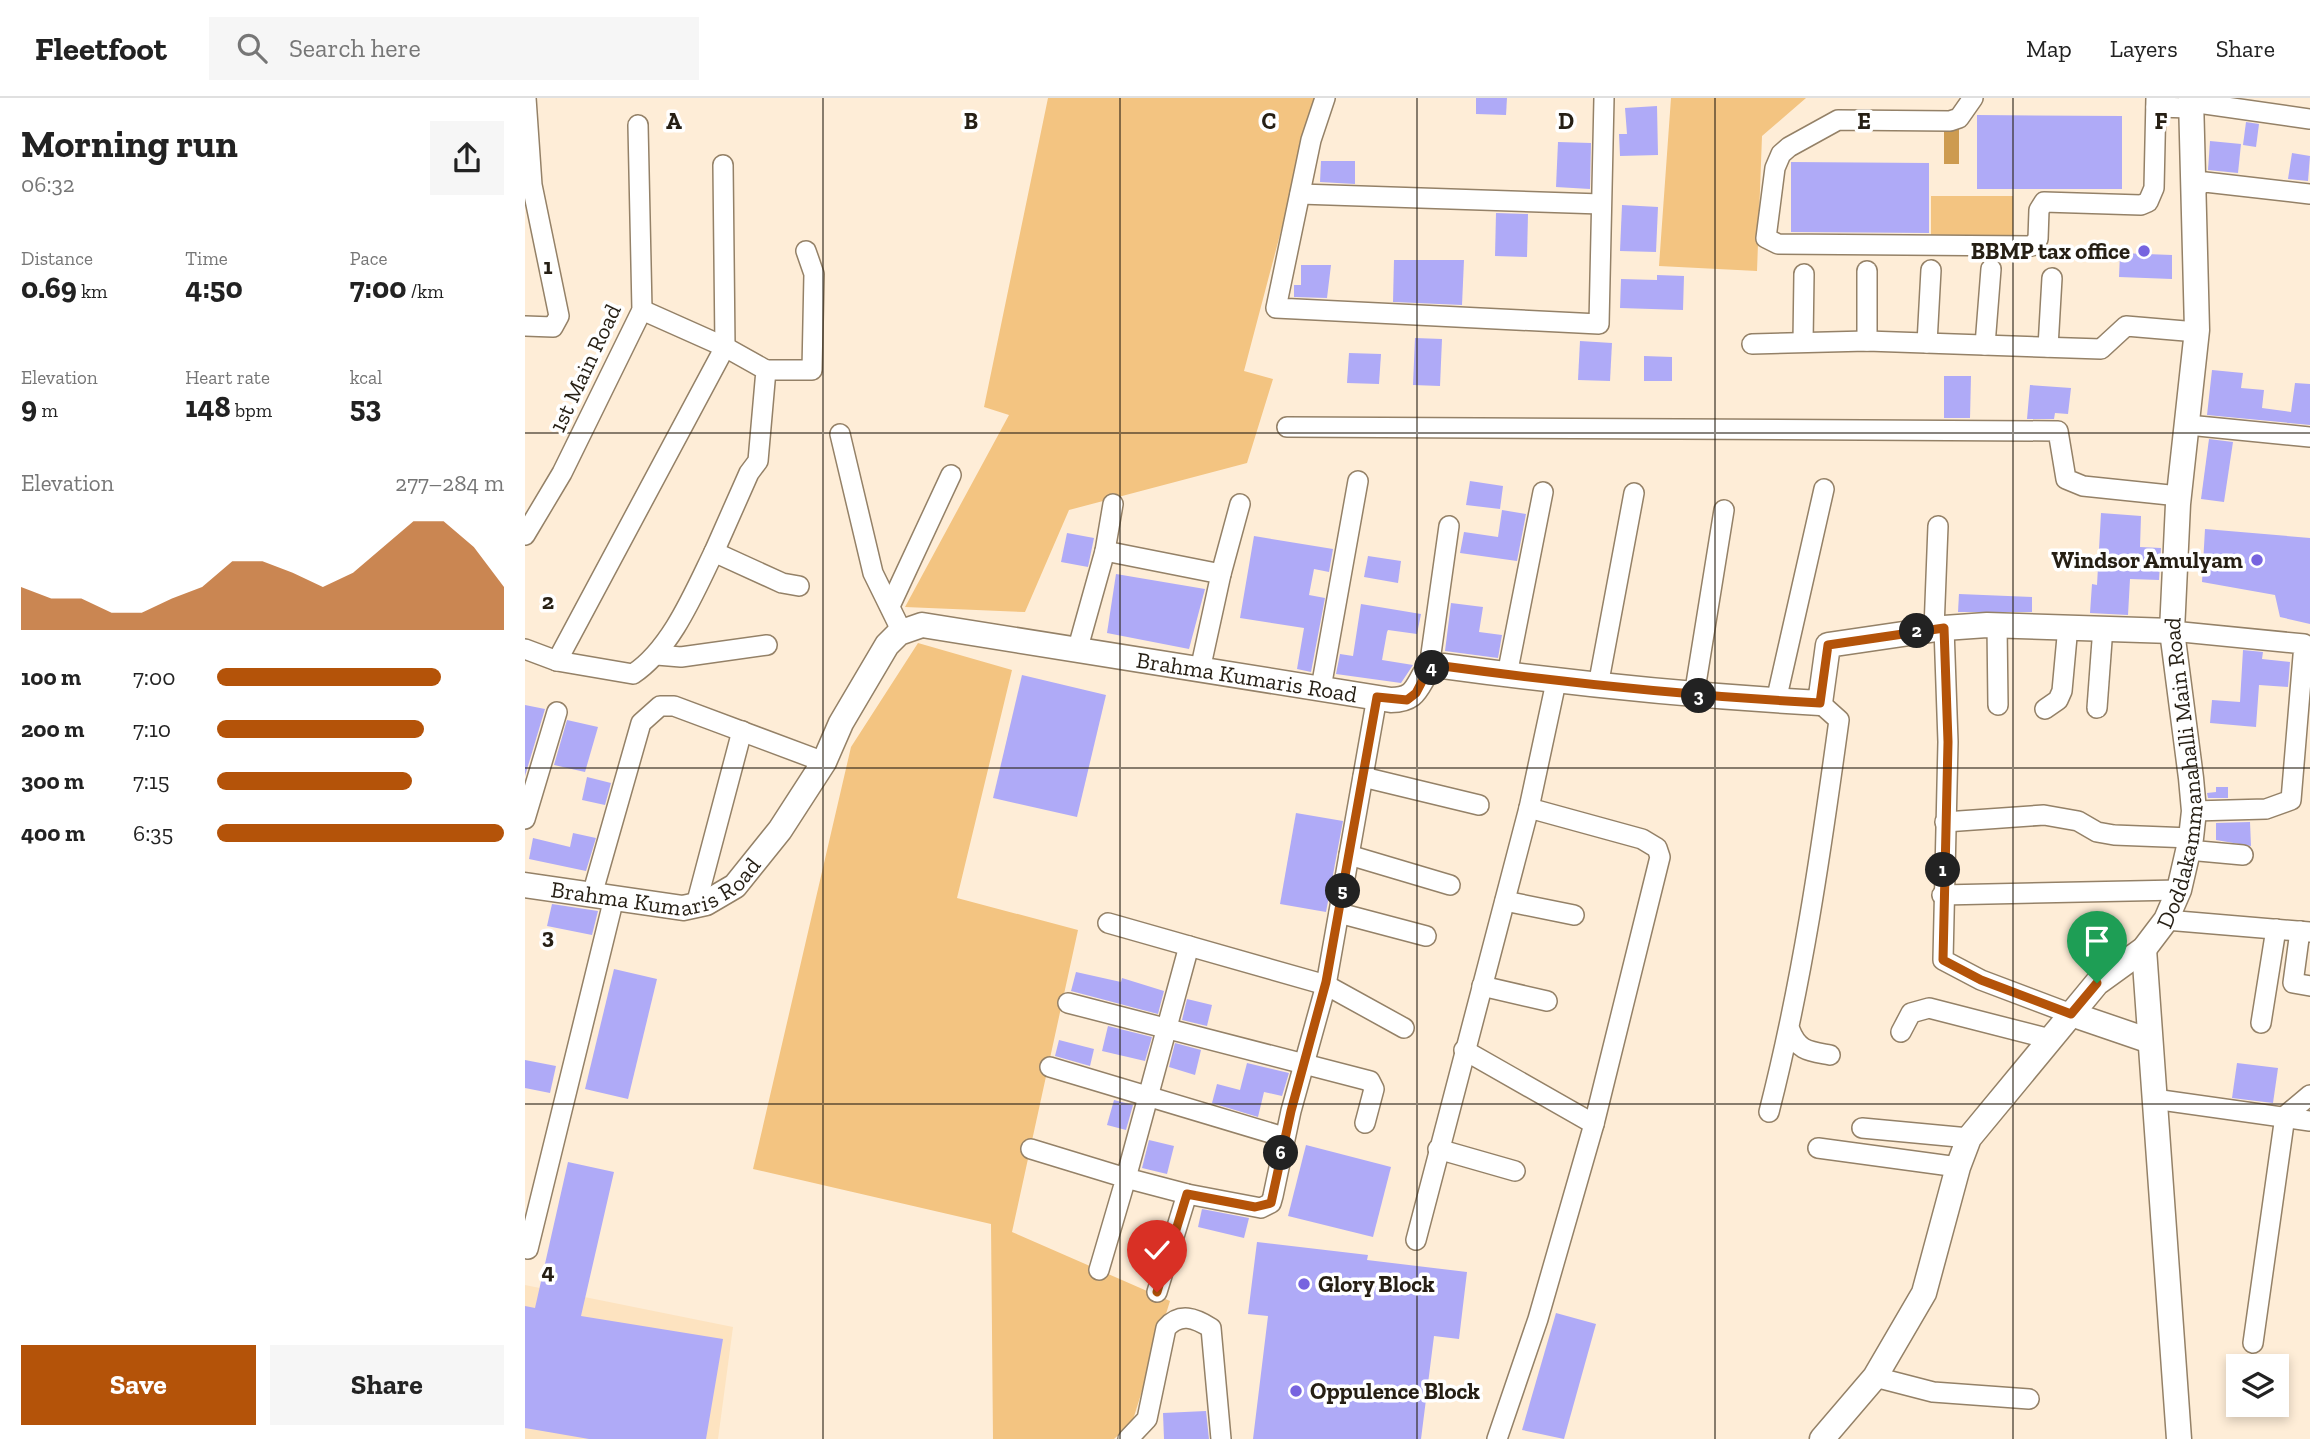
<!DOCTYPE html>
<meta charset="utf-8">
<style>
:root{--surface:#fff;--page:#f6f6f6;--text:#222;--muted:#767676;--line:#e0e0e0;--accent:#b45309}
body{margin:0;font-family:"Zilla Slab",serif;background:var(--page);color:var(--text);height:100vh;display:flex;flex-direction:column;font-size:26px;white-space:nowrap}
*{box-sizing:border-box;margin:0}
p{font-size:23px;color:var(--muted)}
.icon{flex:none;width:38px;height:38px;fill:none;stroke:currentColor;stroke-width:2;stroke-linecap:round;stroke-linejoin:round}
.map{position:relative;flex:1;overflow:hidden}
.drawer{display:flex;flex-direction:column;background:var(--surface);width:525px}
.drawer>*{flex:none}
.tools{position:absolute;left:1701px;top:1256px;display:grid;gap:14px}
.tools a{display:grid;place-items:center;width:63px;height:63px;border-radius:0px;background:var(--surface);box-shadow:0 4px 10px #0003;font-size:35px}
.pin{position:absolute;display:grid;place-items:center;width:60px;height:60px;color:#fff;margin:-72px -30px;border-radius:50% 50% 50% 0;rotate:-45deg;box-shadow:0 0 7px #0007}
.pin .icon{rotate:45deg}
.km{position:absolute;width:35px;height:35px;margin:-18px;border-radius:50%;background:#222;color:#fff;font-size:19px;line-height:35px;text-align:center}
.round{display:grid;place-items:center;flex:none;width:74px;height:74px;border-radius:0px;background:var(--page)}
.headline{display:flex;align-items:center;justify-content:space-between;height:119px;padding:0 21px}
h1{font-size:38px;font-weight:700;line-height:52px}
.metrics{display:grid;grid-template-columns:repeat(3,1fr);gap:10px;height:119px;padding:7px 21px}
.metrics div{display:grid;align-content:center}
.metrics b{font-size:30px;font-weight:700}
.metrics small{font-size:19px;font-weight:400}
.metrics p{font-size:19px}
.chart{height:196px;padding:14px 21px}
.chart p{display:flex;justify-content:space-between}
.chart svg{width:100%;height:126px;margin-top:7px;fill:var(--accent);opacity:.7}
.primary-button{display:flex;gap:14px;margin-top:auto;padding:14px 21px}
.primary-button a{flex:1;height:80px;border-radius:0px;background:var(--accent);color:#fff;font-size:28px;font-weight:700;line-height:80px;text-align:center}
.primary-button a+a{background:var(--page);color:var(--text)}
ul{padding:0 21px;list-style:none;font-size:23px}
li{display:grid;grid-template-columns:112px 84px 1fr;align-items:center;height:52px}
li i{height:18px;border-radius:9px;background:var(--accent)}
header{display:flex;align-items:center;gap:42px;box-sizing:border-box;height:98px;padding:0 35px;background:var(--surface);border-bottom:2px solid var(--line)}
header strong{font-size:33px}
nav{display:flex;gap:38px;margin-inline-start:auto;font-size:24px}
.search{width:490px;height:63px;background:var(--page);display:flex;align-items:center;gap:18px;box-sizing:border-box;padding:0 24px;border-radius:0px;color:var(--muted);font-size:26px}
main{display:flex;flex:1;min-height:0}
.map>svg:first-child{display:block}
.built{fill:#fde3c0}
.green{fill:#f3c481}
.water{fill:#cd9b50}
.building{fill:#afaaf7}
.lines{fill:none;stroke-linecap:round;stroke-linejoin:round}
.minor-casing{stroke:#948167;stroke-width:22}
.tertiary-casing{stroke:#948167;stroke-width:27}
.minor{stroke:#fff;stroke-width:19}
.tertiary{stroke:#fff;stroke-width:24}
.route-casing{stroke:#fff;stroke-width:14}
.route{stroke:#b45309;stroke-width:9}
.grid{fill:none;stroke:#261f14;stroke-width:2;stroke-opacity:0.55}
.poi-dot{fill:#7764df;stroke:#fff;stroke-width:2.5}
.labels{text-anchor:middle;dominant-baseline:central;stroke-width:7;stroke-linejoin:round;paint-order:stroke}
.poi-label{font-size:23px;font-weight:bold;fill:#261f14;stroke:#fff;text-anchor:end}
.street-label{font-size:23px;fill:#261f14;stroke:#fff}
.grid-label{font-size:23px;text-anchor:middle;font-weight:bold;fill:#261f14;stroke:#fff;stroke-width:7;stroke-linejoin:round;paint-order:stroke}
</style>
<header>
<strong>Fleetfoot</strong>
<div class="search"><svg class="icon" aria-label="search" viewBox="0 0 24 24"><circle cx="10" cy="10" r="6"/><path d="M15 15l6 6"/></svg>Search here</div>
<nav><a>Map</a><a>Layers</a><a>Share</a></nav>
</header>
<main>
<section class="drawer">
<div class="headline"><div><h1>Morning run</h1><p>06:32</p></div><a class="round"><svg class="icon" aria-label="share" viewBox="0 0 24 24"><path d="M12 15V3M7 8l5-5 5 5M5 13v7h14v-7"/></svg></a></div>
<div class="metrics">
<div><p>Distance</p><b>0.69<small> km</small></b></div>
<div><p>Time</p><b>4:50</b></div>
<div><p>Pace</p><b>7:00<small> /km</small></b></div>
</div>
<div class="metrics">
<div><p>Elevation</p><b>9<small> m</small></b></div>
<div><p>Heart rate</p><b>148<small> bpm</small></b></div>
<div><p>kcal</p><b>53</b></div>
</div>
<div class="chart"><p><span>Elevation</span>277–284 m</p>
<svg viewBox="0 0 160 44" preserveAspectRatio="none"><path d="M0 44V29L10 33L20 33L30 38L40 38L50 33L60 29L70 20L80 20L90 24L100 29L110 24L120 15L130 6L140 6L150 15L160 29V44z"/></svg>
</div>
<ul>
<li><b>100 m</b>7:00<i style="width:78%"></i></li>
<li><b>200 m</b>7:10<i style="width:72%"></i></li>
<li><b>300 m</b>7:15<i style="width:68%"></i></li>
<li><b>400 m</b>6:35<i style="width:100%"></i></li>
</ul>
<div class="primary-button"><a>Save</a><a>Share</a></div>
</section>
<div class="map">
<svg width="1785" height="1341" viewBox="0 0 1785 1341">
<rect width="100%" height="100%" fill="#feedd7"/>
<path class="built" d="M0 1187 208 1229 193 1341H0Z"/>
<g class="green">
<path d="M523 0H791L719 273 748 281 722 365 544 412 500 514 380 509 484 317 459 309Z"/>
<path d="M1146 0H1281L1237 38 1232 173 1134 168Z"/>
<rect x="1406" y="98" width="82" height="40"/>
<path d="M393 545 487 572 432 800 553 832 487 1134 645 1203 607 1325 589 1341H468L466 1126 228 1071 326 649Z"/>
</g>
<path class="water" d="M1419 25 1434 26V66H1419Z"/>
<g class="building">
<path d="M951 0H982L981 17 951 16Z"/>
<path d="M1132 8 1133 57 1095 58 1094 36H1102L1100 10Z"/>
<path d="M1452 17 1597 18V91H1452Z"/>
<path d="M1721 24 1734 26 1731 49 1718 47Z"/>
<path d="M1685 43 1716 46 1713 75 1683 72Z"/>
<path d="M1033 44 1066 45 1065 91 1031 89Z"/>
<path d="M1767 55 1785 58 1783 83 1763 81Z"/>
<path d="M796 63H830V86L795 84Z"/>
<path d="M1266 64 1404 65V135L1266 134Z"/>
<path d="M1097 107 1133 109 1131 154 1095 153Z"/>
<path d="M971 115 1003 116 1002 159 970 158Z"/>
<path d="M1595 155 1647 157V181L1594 179Z"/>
<path d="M869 162H939L937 207 868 204Z"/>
<path d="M776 167H806L802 200 769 199V187H776Z"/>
<path d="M1132 177 1159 178 1158 212 1095 210 1096 181 1132 182Z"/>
<path d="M890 240 917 241 915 288 888 287Z"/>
<path d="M1055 243 1087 245 1085 283 1053 282Z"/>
<path d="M824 255 856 256 854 286 822 285Z"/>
<path d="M1119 258 1147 259V283H1119Z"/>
<path d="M1687 272 1718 275 1716 290 1739 292 1737 310 1766 314 1770 285 1785 286V327L1682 317Z"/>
<path d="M1419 278H1446L1445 320H1419Z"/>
<path d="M1505 287 1546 290 1543 316 1530 315 1529 321H1502Z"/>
<path d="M1684 341 1708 344 1699 404 1676 401Z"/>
<path d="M945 383 978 388 975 411 941 407Z"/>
<path d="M977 412 1001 416 992 463 935 455 939 434 973 439Z"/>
<path d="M1576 415 1616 418 1615 449 1636 450 1634 482 1605 481 1603 517 1565 515 1567 486 1572 487Z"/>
<path d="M1680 431 1785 440V526L1755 519 1750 497 1677 484Z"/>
<path d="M542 435 569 440 563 469 536 464Z"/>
<path d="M729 438 808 451 804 474 789 471 784 497 800 500 786 574 772 571 779 530 715 520Z"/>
<path d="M843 458 876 463 873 485 839 479Z"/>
<path d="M591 476 680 491 664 551 582 535Z"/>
<path d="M1434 496 1507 499V514H1433Z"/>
<path d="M926 505 958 509 954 534 977 537 973 560 920 553Z"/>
<path d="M836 506 896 516 892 536 863 532 862 534 857 562 888 567 876 585 811 576 815 556 828 558Z"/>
<path d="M1718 552 1738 554 1737 561 1765 564 1763 589 1734 587 1731 629 1685 625 1687 602 1715 604Z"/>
<path d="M497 577 581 597 552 719 468 700Z"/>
<path d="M0 607 20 611 0 678Z"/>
<path d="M42 622 73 629 60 674 29 667Z"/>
<path d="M62 679 86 685 80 707 57 702Z"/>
<path d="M1691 689H1703V700H1683L1682 695 1691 694Z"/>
<path d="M771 715 818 723 801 814 755 806Z"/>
<path d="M1725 724 1726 748 1691 742V725Z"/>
<path d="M48 735 71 740 61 773 4 761 8 740 45 749Z"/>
<path d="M27 806 73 813 67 837 22 828Z"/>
<path d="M89 871 132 881 103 1001 60 991Z"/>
<path d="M551 874 596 884 597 880 639 893 633 916 546 893Z"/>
<path d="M662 901 687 907 682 928 657 922Z"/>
<path d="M583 928 627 939 620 963 577 953Z"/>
<path d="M534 942 569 951 565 968 530 958Z"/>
<path d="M650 945 676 952 670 977 644 969Z"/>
<path d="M0 962 31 968 25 995 0 990Z"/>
<path d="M722 965 764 975 757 998 739 994 733 1019 687 1005 692 986 715 992Z"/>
<path d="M1712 965 1753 970 1748 1005 1707 1000Z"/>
<path d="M589 1002 608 1007 601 1032 582 1027Z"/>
<path d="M624 1042 649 1048 642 1076 617 1070Z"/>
<path d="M781 1047 866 1069 848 1139 763 1118Z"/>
<path d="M43 1064 89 1074 56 1218 198 1241 181 1341H64L0 1330V1208L10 1210Z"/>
<path d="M677 1111 724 1120 719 1140 673 1129Z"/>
<path d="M732 1144 843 1157 842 1162 942 1174 934 1241 909 1238 896 1341H728L743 1218 723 1216Z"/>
<path d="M1031 1215 1071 1226 1039 1341 997 1332Z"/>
<path d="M681 1313 684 1341H639L638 1315Z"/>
</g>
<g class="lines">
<g class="minor-casing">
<g id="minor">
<path d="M800 0 786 42 751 210 1074 226 1079 0"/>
<path d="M1448 0 1434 20 1425 23 1313 22 1264 49 1256 56 1250 70 1241 140 1253 146 1507 148 1513 141 1514 112 1519 104 1616 107 1623 104 1629 90 1631 0"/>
<path d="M1666 4 1785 21"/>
<path d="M1631 9 1666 10"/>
<path d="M1669 90 1680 84 1785 96"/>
<path d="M775 96 1076 106"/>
<path d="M117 212 200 249 241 272 233 363 224 375 189 454"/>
<path d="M0 228 28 229 34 218 7 87 1 0"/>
<path d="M1342 243V173"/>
<path d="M1278 244 1279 176"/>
<path d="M1402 245 1406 172"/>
<path d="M1227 246 1342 243 1576 251 1601 228 1672 234"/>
<path d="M1460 247 1466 171"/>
<path d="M1523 249 1527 180"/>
<path d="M241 272H287L289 176 281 153"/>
<path d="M1663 327 1785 339"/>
<path d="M762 329 1533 333 1541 381 1558 388 1654 398"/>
<path d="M315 336 348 475 377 534"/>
<path d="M0 437 37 375 117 212 113 27"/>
<path d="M580 453 588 406"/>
<path d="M365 508 426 377"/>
<path d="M1472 527 1473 607"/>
<path d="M1419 530 1423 644 1418 862 1456 882 1546 916"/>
<path d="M1409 531 1413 428"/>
<path d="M1647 533 1779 546 1766 702 1741 711 1669 713"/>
<path d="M0 551 32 563 108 576C146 551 169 495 189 454L257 485 274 488"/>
<path d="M552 553 580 453 696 476"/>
<path d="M132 557 156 559 242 547"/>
<path d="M32 563 200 249 198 67"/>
<path d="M904 570 924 428"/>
<path d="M675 572 696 476 715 406"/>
<path d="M982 577 1018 394"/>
<path d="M1073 588 1109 395"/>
<path d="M796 590 833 383"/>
<path d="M1169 598 1199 412"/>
<path d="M1251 603 1299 391"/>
<path d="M1572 610 1578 529"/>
<path d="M1520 611 1533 602 1537 593 1543 528"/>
<path d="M838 679 954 707"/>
<path d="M1004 710 1117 741 1132 750 1135 759 1069 1026"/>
<path d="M0 721 32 614"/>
<path d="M1420 724 1519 717 1553 723 1572 734 1589 737 1666 740"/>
<path d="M1663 752 1718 757"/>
<path d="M824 757 925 787"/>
<path d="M67 797 116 625 135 608H149L299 664"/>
<path d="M1417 797 1654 792"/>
<path d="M980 803 1049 817"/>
<path d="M171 807 217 633"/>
<path d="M814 815 901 838"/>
<path d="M1641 822 1785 834"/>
<path d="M583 825 801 887 879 930"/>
<path d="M1775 833 1768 885 1785 888"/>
<path d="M664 848 601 1080 662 1096 736 1110 746 1105 748 1098 766 1013 801 887 852 599"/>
<path d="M957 888 1022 903"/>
<path d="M543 905 845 983 849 991 840 1025"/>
<path d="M1736 925 1751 831"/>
<path d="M1265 932C1273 953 1284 953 1305 957"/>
<path d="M1376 934 1386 915 1404 910 1525 941"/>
<path d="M939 952 1069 1026 1013 1221 972 1341"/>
<path d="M525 969 759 1039"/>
<path d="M1629 1001 1785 1023"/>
<path d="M1244 1014C1277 885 1296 754 1314 622L1295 605"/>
<path d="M1337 1030 1444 1040"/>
<path d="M1293 1050 1433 1069"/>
<path d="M506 1051 601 1080 574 1172"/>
<path d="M913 1051 990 1073"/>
<path d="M891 1142 1004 710 1031 584"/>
<path d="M3 1151 89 800"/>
<path d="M632 1194 662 1096"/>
<path d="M1728 1245 1760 1018 1785 997"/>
<path d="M1350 1279 1408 1294 1504 1301"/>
<path d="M603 1341 622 1321 641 1230C655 1214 670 1220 686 1230L696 1341"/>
</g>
</g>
<g class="tertiary-casing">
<g id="tertiary">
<path id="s1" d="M0 787 158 810 181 805 210 788 255 732 299 664 316 625 362 547 374 535 397 527 866 602C892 602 891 588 904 570L918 568C1043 585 1168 598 1295 605L1303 547 1419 530 1462 527 1647 533"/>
<path d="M1619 851 1654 1341"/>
<path d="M1546 916 1625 943"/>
<path id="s2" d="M1297 1341 1350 1279 1399 1195 1433 1069 1444 1040 1572 885 1619 851 1641 822 1654 792 1666 740 1669 713 1666 680 1647 533 1653 406 1672 232 1666 0"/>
</g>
</g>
<use href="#minor" class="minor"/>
<use href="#tertiary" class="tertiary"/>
</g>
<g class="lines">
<g class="route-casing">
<path id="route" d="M632 1194 662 1096 730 1109 746 1105 766 1013 801 884 852 599 882 602 891 595 904 570 918 568C1043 585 1168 598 1295 605L1303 547 1419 530 1423 644 1418 862 1456 882 1546 916 1572 885"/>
</g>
<use href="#route" class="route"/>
</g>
<path class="grid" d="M298 0V1341M595 0V1341M892 0V1341M1190 0V1341M1488 0V1341M0 335H1785M0 670H1785M0 1006H1785"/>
<g class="poi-dot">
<circle cx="1619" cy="153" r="7"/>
<circle cx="1732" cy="462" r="7"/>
<circle cx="779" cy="1186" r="7"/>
<circle cx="771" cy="1293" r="7"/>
</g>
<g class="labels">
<g class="poi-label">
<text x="1605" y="153">BBMP tax office</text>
<text x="1718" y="462">Windsor Amulyam</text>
<text x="793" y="1186" text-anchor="start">Glory Block</text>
<text x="785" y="1293" text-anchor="start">Oppulence Block</text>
</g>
<g class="street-label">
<text transform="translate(60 270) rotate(-65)">1st Main Road</text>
<text stroke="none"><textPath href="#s1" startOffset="873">Brahma Kumaris Road</textPath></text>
<text stroke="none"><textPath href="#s2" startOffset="786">Doddakammanahalli Main Road</textPath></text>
<text stroke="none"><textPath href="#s1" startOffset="138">Brahma Kumaris Road</textPath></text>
</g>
</g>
<g class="grid-label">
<text x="149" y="31">A</text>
<text x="446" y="31">B</text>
<text x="744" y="31">C</text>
<text x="1041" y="31">D</text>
<text x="1339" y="31">E</text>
<text x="1636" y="31">F</text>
<text x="23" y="176">1</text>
<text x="23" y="511">2</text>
<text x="23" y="846">3</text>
<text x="23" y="1181">4</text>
</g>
</svg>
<div class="tools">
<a><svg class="icon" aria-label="layers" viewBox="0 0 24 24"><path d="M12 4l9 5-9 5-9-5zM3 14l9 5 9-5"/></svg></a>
</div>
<div class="pin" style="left:1572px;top:885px;background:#1e9e55"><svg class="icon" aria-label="arrive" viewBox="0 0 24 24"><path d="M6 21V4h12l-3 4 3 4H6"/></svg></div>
<div class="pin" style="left:632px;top:1194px;background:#d93025"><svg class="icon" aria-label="check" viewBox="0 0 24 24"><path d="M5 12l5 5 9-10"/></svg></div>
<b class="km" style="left:1418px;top:772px">1</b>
<b class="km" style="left:1392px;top:533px">2</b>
<b class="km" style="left:1174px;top:598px">3</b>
<b class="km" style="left:907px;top:570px">4</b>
<b class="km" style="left:818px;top:793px">5</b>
<b class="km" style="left:756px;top:1055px">6</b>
</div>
</main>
